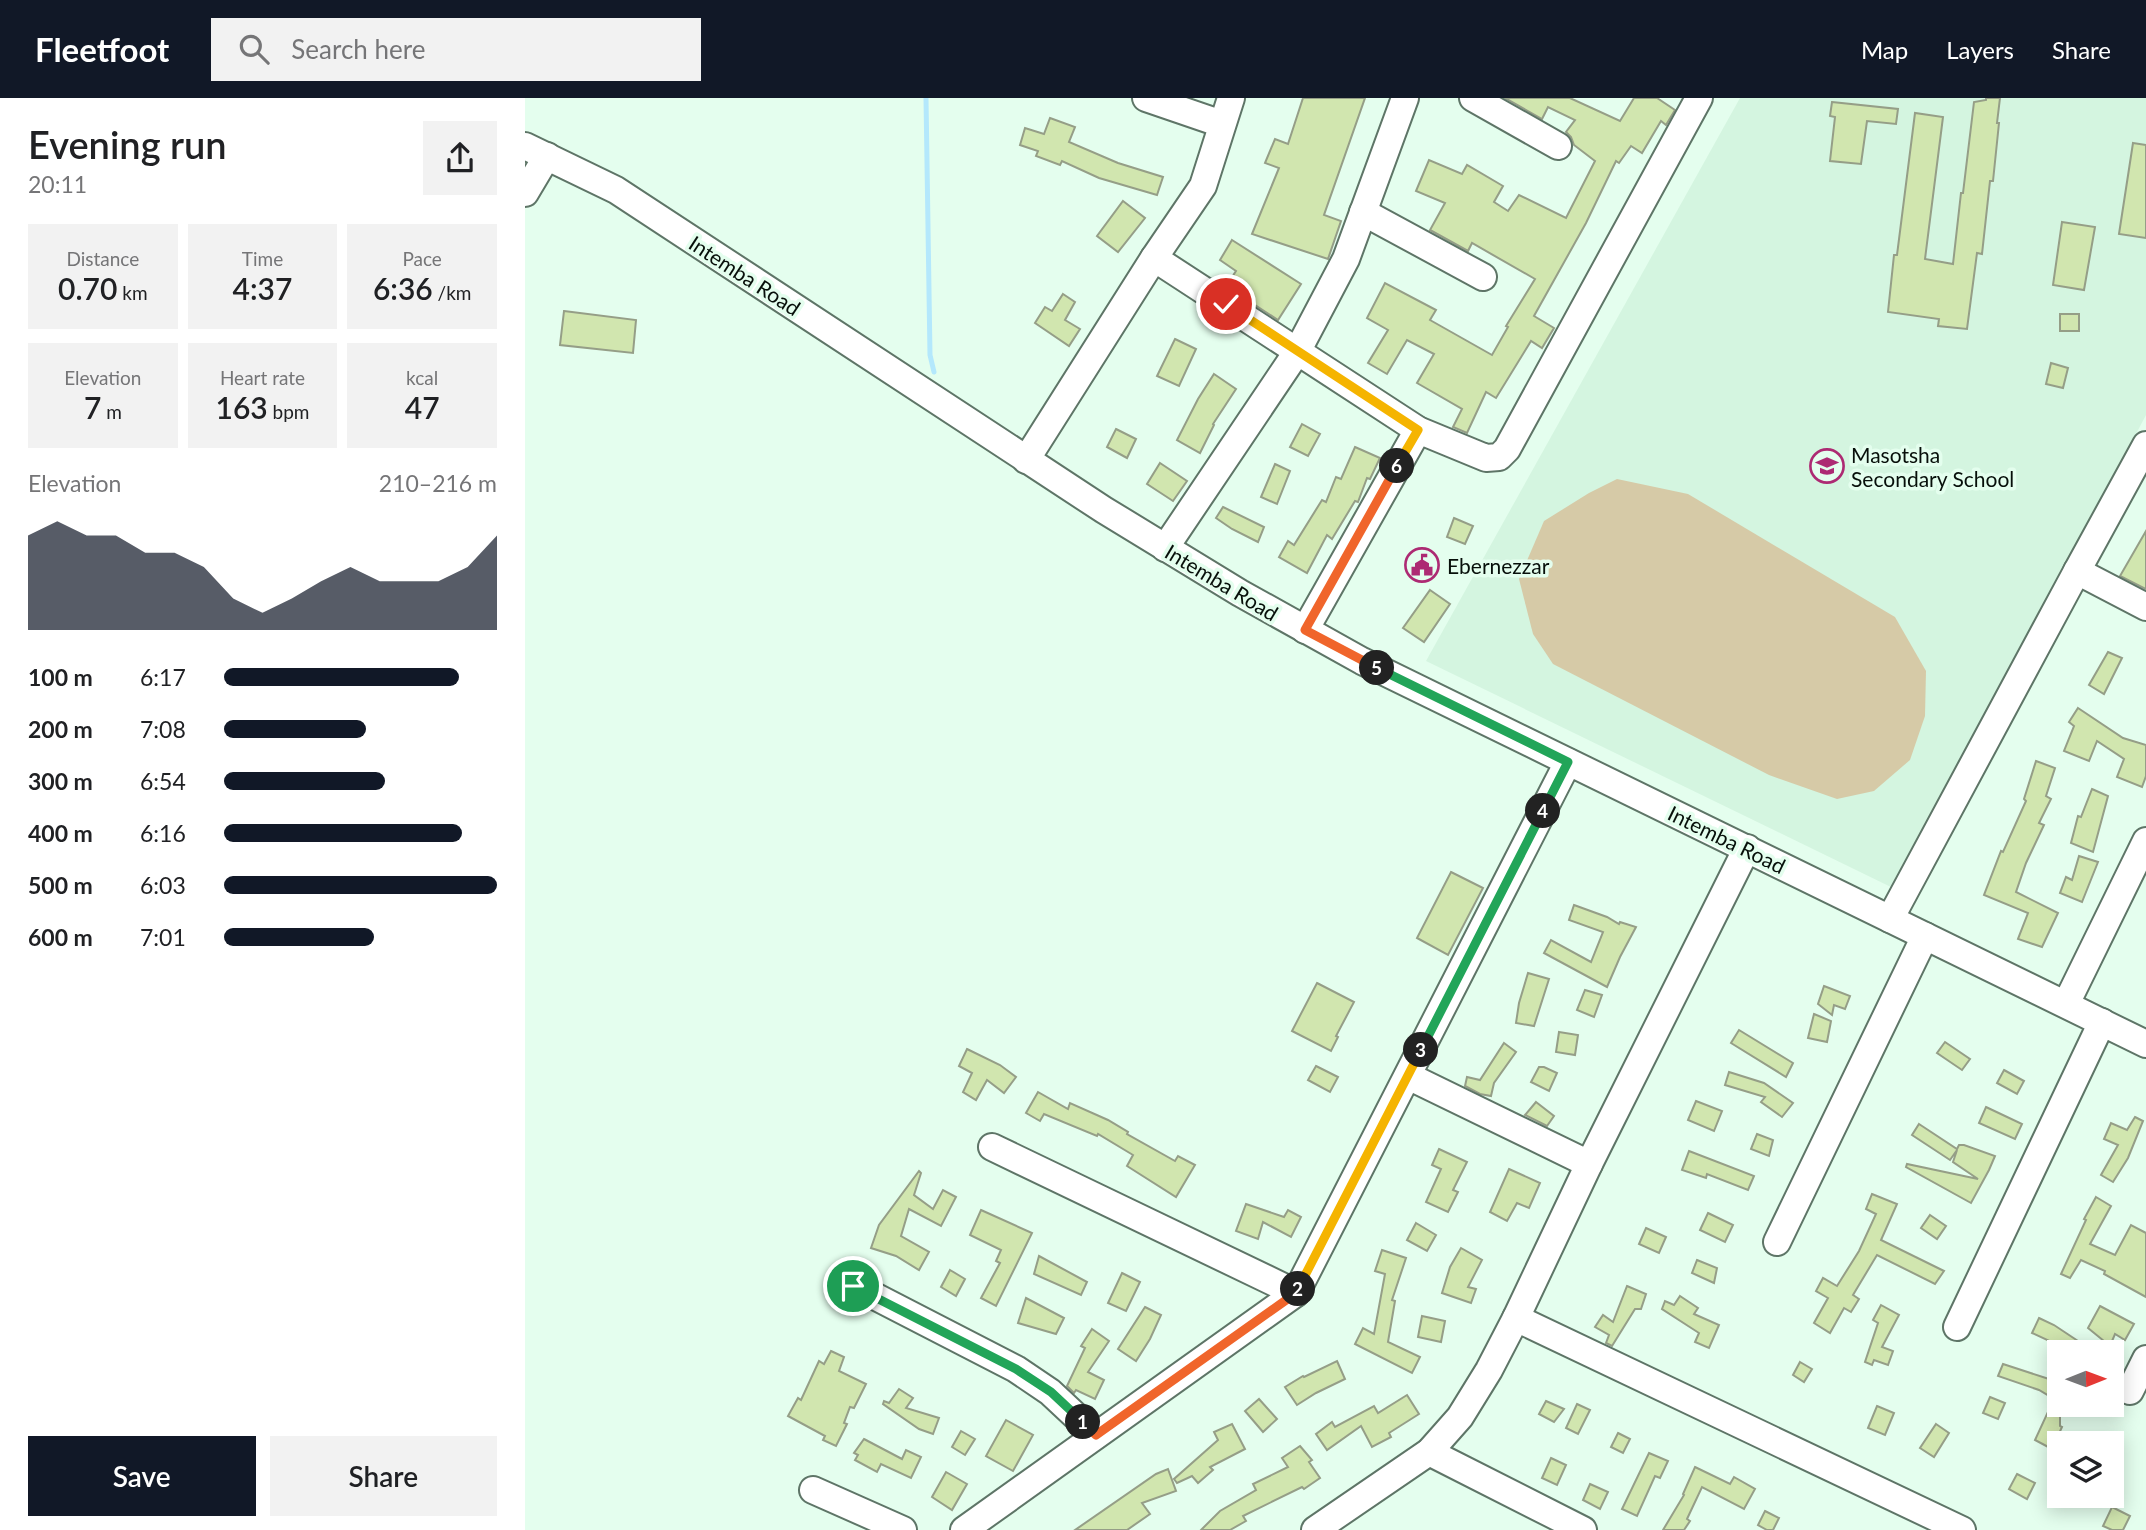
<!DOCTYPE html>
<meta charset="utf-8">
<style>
:root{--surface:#fff;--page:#f2f2f2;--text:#202124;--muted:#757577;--accent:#111827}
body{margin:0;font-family:Lato,sans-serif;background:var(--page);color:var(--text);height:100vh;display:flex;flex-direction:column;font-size:26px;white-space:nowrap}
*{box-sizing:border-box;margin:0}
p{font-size:23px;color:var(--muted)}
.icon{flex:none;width:38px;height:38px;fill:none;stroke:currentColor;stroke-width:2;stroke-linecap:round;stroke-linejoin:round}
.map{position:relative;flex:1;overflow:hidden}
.drawer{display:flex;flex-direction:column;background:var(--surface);width:525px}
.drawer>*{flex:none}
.needle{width:46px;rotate:89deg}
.controls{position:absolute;left:1522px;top:1242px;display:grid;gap:14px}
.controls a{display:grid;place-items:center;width:77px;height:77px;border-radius:0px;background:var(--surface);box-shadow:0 4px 18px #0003;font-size:35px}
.pin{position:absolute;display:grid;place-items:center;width:60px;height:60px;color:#fff;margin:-30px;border:4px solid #fff;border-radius:50%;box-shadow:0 2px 7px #0007}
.km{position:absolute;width:35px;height:35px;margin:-18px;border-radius:50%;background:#222;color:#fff;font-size:19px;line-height:35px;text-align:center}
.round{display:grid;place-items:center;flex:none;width:74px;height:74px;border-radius:0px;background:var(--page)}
.summary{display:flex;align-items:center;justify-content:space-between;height:119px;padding:0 28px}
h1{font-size:38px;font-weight:600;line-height:52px}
.stats{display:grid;grid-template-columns:repeat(3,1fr);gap:10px;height:119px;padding:7px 28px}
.stats div{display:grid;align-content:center;border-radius:0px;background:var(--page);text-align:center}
.stats b{font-size:30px;font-weight:600}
.stats small{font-size:19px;font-weight:400}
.stats p{font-size:19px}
.chart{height:196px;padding:14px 28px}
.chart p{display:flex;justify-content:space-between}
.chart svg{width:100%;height:126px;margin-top:7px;fill:var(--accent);opacity:.7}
.primary-button{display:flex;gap:14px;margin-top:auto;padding:14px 28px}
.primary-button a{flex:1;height:80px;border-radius:0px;background:var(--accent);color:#fff;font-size:28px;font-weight:600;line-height:80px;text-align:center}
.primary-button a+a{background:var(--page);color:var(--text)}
ul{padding:0 28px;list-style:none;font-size:23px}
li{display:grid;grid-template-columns:112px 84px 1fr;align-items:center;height:52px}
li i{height:18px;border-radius:9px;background:var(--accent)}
header{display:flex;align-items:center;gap:42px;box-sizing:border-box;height:98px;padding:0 35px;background:var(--accent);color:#fff}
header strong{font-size:33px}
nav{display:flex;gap:38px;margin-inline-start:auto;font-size:24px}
.search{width:490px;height:63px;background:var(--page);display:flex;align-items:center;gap:18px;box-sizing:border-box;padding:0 24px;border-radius:0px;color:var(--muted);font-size:26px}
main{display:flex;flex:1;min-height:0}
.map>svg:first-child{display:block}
.built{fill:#d4f5e0}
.green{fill:#d6caa7}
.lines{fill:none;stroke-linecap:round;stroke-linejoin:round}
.stream{stroke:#b4e8fc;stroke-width:5}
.building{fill:#d1e6af;stroke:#959e87;stroke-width:2}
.minor-casing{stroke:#5e7567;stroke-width:30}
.minor{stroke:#fff;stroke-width:26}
.split-1-casing{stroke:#fff;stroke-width:14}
.split-2-casing{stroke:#fff;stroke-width:14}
.split-3-casing{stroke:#fff;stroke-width:14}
.split-4-casing{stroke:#fff;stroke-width:14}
.split-5-casing{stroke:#fff;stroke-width:14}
.split-6-casing{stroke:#fff;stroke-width:14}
.split-7-casing{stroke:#fff;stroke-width:14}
.split-1{stroke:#22a559;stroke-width:9}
.split-2{stroke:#f0652b;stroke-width:9}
.split-3{stroke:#f5b400;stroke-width:9}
.split-4{stroke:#22a559;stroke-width:9}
.split-5{stroke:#22a559;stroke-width:9}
.split-6{stroke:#f0652b;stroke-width:9}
.split-7{stroke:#f5b400;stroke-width:9}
.labels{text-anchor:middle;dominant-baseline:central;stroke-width:7;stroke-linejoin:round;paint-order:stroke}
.street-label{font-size:21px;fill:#070f0a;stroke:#e4feee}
.poi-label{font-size:21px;fill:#070f0a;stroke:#e4feee;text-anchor:start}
</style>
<header>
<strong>Fleetfoot</strong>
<div class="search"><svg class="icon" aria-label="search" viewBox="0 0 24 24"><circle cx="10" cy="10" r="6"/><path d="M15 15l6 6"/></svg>Search here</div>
<nav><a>Map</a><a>Layers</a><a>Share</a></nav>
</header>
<main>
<section class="drawer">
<div class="summary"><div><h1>Evening run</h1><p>20:11</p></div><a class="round"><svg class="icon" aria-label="share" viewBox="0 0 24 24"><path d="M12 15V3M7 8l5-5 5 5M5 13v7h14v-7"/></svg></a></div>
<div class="stats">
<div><p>Distance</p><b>0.70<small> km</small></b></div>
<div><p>Time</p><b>4:37</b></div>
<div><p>Pace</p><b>6:36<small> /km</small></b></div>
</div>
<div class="stats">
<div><p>Elevation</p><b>7<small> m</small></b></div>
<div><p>Heart rate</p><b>163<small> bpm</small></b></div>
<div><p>kcal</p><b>47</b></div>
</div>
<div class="chart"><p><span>Elevation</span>210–216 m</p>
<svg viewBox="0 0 160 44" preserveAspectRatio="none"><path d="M0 44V11L10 6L20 11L30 11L40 17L50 17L60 22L70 33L80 38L90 33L100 27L110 22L120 27L130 27L140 27L150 22L160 11V44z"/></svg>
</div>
<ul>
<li><b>100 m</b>6:17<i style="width:86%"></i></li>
<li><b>200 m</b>7:08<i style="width:52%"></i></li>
<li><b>300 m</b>6:54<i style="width:59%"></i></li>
<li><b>400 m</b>6:16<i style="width:87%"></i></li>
<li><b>500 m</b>6:03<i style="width:100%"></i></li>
<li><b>600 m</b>7:01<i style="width:55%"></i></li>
</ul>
<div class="primary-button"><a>Save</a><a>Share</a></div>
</section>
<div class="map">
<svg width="1621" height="1432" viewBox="0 0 1621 1432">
<rect width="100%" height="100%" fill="#e4feee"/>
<path class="built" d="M1215 0H1621V317L1370 791 901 563Z"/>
<path class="green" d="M1092 381 1163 396 1370 519 1401 573 1400 618 1385 662 1349 693 1312 701 1244 677 1028 566 1008 536 994 481 1019 423 1064 395Z"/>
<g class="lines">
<path class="stream" d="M401 0 405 257 409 274"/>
</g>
<g class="building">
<path d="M778 0H840L799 117 816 123 803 161 727 136 754 70 740 65 750 41 763 46Z"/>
<path d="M980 0H1045L1095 23 1109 0H1132L1150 12 1141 27 1136 23 1117 55 1106 48 1094 65 1091 63 1061 125 1009 218 1029 230 1017 250 1006 243 971 300 961 294 942 335 928 329 937 311 892 285 909 256 882 242 862 276 843 265 863 232 842 220 860 185 911 212 905 222 967 257 983 229 981 228 1010 181 947 145 943 153 905 132 920 105 891 93 904 62 937 76 942 67 978 88 969 104 983 113 994 97 1041 120 1070 63 1049 47 1046 39 1041 34 1050 22 1023 9 1017 21Z"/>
<path d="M1461 0H1475L1472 25H1474L1468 83H1465L1457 156 1452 155 1442 231 1413 228 1414 221 1363 214 1369 157H1372L1390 15 1418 19 1400 161 1428 166 1436 95H1438L1449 4 1461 2Z"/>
<path d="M1307 4 1373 11 1371 26 1342 23 1336 66 1305 63 1310 19 1305 18Z"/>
<path d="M525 20 550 29 544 44 593 65 638 79 632 97 574 80 537 63 535 67 511 58 513 53 495 47 500 30 519 36Z"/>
<path d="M1608 45 1621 47V140L1594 136Z"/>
<path d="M598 103 620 120 593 154 572 138Z"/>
<path d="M1537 124 1570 129 1559 192 1528 187Z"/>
<path d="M707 142 776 186 753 222 701 188 711 173 695 162Z"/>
<path d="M538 196 550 204 540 222 555 231 544 248 510 225 520 209 527 213Z"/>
<path d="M39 213 111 222 108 255 35 247Z"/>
<rect x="1535" y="216" width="19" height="17"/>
<path d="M650 241 671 251 654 288 632 278Z"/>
<path d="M1526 265 1543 270 1538 290 1521 286Z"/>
<path d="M689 276 711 291 688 326 689 327 675 355 652 342 673 301Z"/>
<path d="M777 326 795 336 783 358 765 349Z"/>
<path d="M591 331 611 341 602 360 582 349Z"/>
<path d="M830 349 855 360 845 381 842 380 833 404 830 403 807 441 802 437 782 475 754 459 763 443 769 447 797 402 801 404 811 379 816 381Z"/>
<path d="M635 365 662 383 648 403 622 386Z"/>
<path d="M750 366 765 373 752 406 736 399Z"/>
<path d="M698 409 739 429 733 444 707 431 691 420Z"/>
<path d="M929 420 948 428 940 446 922 439Z"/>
<path d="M1621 433V491L1595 478Z"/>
<path d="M905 492 925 506 899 544 878 530Z"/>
<path d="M1583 554 1597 560 1579 596 1564 587Z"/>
<path d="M1553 610 1598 640 1621 647V678L1617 689 1592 679 1599 661 1572 643 1564 663 1539 653 1549 628 1544 624Z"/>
<path d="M1511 663 1530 670 1521 698 1526 701 1514 725 1519 727 1501 765 1491 794 1533 815 1517 849 1493 841 1503 815 1459 797 1476 753 1478 754 1501 703 1499 701Z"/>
<path d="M1567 691 1583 698 1568 754 1546 745 1553 718 1556 719Z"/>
<path d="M1554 758 1573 764 1557 804 1535 795 1541 779 1547 782Z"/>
<path d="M926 774 958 790 923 857 892 840Z"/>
<path d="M1049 807 1082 819 1094 826 1095 824 1111 829 1095 859 1082 889 1019 855 1026 842 1066 864 1078 834 1044 822Z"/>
<path d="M1003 875 1024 881 1009 928 991 925 994 905Z"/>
<path d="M792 885 829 904 811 938 813 939 806 953 767 933Z"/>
<path d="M1299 888 1325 898 1320 911 1309 907 1307 917 1293 906Z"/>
<path d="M1060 892 1077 897 1069 919 1052 912Z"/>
<path d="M1289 916 1306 923 1302 944 1283 940Z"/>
<path d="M1214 932 1268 965 1261 979 1206 945Z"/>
<path d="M1034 934 1053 937 1050 957 1031 954Z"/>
<path d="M1420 944 1445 961 1437 972 1412 955Z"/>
<path d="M979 945 991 954 969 985 966 998 955 996 940 988 942 979 955 982Z"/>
<path d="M442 951 475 967 491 979 479 995 462 982 451 1002 438 994 447 975 434 968Z"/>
<path d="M791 968 813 979 805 994 783 982Z"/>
<path d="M1014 969H1019L1032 975 1024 993 1006 984Z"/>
<path d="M1479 972 1499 983 1492 996 1472 985Z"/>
<path d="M1204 974 1239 985 1268 1005 1257 1019 1236 1004 1240 999 1200 987Z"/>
<path d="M513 994 543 1011 545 1005 583 1022 603 1034 602 1036 650 1063 653 1058 670 1067 651 1099 602 1068 608 1057 573 1036 572 1038 519 1016 515 1023 501 1015Z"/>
<path d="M1171 1003 1197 1013 1189 1033 1163 1022Z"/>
<path d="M1011 1004 1029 1018 1022 1028 1000 1017Z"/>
<path d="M1461 1009 1497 1026 1490 1041 1454 1025Z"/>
<path d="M1610 1019 1618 1023 1603 1060 1588 1084 1576 1077 1593 1047 1579 1041 1586 1025 1602 1032Z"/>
<path d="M1394 1026 1432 1051 1434 1047H1439L1470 1058 1464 1072 1446 1105 1381 1069 1382 1066 1453 1081 1428 1064 1432 1052 1425 1062 1387 1037Z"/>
<path d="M1232 1036 1248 1042 1244 1058 1226 1051Z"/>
<path d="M914 1051 942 1064 928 1092 933 1094 923 1114 901 1104 916 1071 907 1067Z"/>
<path d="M1164 1053 1229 1078 1223 1092 1182 1076 1181 1080 1157 1072Z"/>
<path d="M984 1071 1015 1085 1004 1110 992 1105 982 1123 965 1114Z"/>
<path d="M394 1073 396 1075 389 1097 408 1111 418 1092 431 1099 416 1128 384 1111 376 1138 404 1154 394 1172 371 1158 346 1150 354 1127Z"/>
<path d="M1347 1096 1372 1106 1356 1142 1419 1173 1410 1186 1352 1157 1328 1197 1334 1201 1326 1214 1319 1210 1305 1235 1289 1225 1303 1200 1291 1193 1298 1180 1312 1188 1334 1153 1351 1116 1341 1111Z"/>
<path d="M1571 1099 1586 1108 1565 1146 1590 1157 1606 1127 1621 1135V1199L1579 1176 1580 1173 1556 1162 1545 1180 1536 1176 1561 1122 1559 1121Z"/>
<path d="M721 1106 759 1119 763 1112 776 1119 766 1139 738 1124 733 1141 711 1133Z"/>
<path d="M456 1112 507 1135 471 1208 456 1200 475 1165 471 1163 476 1152 445 1137Z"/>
<path d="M1183 1115 1208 1127 1200 1144 1175 1132Z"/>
<path d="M1405 1117 1421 1128 1412 1141 1396 1130Z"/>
<path d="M891 1125 911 1137 902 1153 882 1142Z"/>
<path d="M1121 1130 1141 1139 1134 1155 1114 1146Z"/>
<path d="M936 1150 957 1162 943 1189 951 1191 946 1205 917 1195 925 1169Z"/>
<path d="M857 1152 881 1160 867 1202 870 1203 863 1244 895 1259 887 1275 830 1246 838 1230 849 1236 860 1176 850 1173Z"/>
<path d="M514 1158 562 1184 556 1197 509 1176Z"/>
<path d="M1172 1162 1192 1170 1189 1185 1167 1175Z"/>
<path d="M425 1172 440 1181 431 1198 416 1189Z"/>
<path d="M597 1175 615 1184 601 1213 583 1205Z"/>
<path d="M1102 1188 1121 1196 1116 1211H1110L1087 1248 1081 1245 1084 1237 1070 1229 1078 1217 1088 1224Z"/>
<path d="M1155 1198 1173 1210 1169 1216 1194 1227 1184 1250 1170 1244 1174 1235 1137 1211 1140 1203 1149 1207Z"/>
<path d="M501 1200 539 1220 531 1236 493 1225Z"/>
<path d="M1356 1207 1374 1217 1357 1249 1368 1253 1363 1267 1349 1262 1347 1267 1340 1264 1353 1225 1348 1222Z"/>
<path d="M1575 1208 1609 1226 1600 1242 1590 1236 1585 1248 1563 1230Z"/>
<path d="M620 1209 636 1217 625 1241 611 1263 593 1251Z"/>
<path d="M897 1218 920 1223 916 1244 893 1239Z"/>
<path d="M1514 1220 1529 1227 1571 1255H1543L1529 1245 1507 1235Z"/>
<path d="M567 1231 584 1243 563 1274 579 1282 570 1301 551 1292 549 1295 542 1288 560 1250 556 1248Z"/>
<path d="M306 1253 319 1259 314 1273 341 1286 329 1310 325 1309 319 1325 322 1326 311 1348 298 1342 300 1338 263 1318 273 1300 276 1302 294 1263 299 1266Z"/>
<path d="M812 1263 820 1281 791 1295 772 1307 760 1289 778 1278 779 1279Z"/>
<path d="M1275 1264 1287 1271 1279 1284 1268 1277Z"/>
<path d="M1478 1266 1527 1282 1535 1287V1328L1537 1329 1527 1351 1510 1342 1529 1301 1514 1292 1473 1278Z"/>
<path d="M374 1291 388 1300 381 1310 414 1320 408 1336 394 1331 358 1306 359 1303 364 1305Z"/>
<path d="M882 1297 894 1316 864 1335 866 1339 847 1349 836 1328 802 1352 791 1336 807 1324 810 1329 849 1308 853 1315Z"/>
<path d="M1465 1299 1480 1305 1473 1321 1458 1315Z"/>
<path d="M734 1301 752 1321 738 1334 720 1313Z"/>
<path d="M1021 1303 1039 1311 1029 1324 1014 1316Z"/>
<path d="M1052 1306 1065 1312 1053 1336 1041 1330Z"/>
<path d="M1352 1308 1369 1315 1360 1337 1343 1330Z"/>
<path d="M481 1322 508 1337 488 1373 461 1358Z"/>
<path d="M707 1326 720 1351 685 1369 688 1372 673 1385 667 1378 652 1385 649 1381 693 1342 689 1334Z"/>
<path d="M1411 1326 1424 1335 1409 1359 1395 1350Z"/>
<path d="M436 1333 450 1341 440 1357 427 1349Z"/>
<path d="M1093 1335 1105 1341 1098 1355 1086 1349Z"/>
<path d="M339 1341 377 1361 381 1352 396 1359 386 1380 356 1366 352 1374 330 1362 333 1357 329 1355Z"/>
<path d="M775 1348 787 1362 784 1364 795 1380 779 1391 777 1389 718 1418 721 1423 705 1432H676L695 1413 731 1392 728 1386 763 1369 757 1360Z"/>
<path d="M1124 1355 1143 1363 1135 1380 1130 1378 1112 1418 1097 1411Z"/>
<path d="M1026 1360 1041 1367 1032 1387 1017 1380Z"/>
<path d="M1170 1369 1205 1386 1209 1379 1230 1391 1219 1411 1177 1389 1162 1421 1165 1423 1159 1432H1138L1159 1397 1158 1396Z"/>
<path d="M643 1371 651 1393 617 1405 625 1416 602 1432H550L631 1376Z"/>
<path d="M421 1374 442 1386 427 1412 407 1399Z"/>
<path d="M1492 1376 1510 1385 1502 1401 1484 1391Z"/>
<path d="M1065 1386 1083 1394 1075 1411 1058 1402Z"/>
<path d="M1587 1409 1605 1418 1598 1432H1587L1578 1428Z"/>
<path d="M1240 1413 1254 1420 1248 1432H1242L1233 1427Z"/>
</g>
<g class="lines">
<g class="minor-casing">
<g id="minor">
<path d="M621 0 697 26"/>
<path d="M948 0 1033 48"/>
<path d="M0 48 91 92 579 412 715 495 837 563 1621 946"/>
<path d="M0 95 22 58"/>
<path d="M838 114 958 179"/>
<path d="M629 160 893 332 961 360 974 359 982 351 1174 0"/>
<path d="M501 362 629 160 678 88 706 0"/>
<path d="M640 450 772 254 821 161 880 0"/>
<path d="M1552 473 1621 347"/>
<path d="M780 532 893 332"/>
<path d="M1365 821 1552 473 1621 509"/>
<path d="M1541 906 1621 743"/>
<path d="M883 978 1064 1066"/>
<path d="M467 1049 771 1195"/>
<path d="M1252 1144 1400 838"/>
<path d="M328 1187 491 1271 525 1294 571 1337"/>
<path d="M991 1220 1437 1432"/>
<path d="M1432 1229 1577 924"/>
<path d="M1605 1293 1621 1261"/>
<path d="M904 1354 1058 1432"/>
<path d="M288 1392 378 1432"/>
<path d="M439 1432 771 1195 1043 664"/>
<path d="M790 1432 904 1354 935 1319 964 1272 991 1220 1064 1066 1222 750"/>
</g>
</g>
<use href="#minor" class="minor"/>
</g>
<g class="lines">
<g class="split-1-casing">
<path id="split-1" d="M328 1188 491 1271 526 1294 558 1324"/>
</g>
<g class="split-2-casing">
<path id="split-2" d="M558 1324 571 1337 771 1195 773 1191"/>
</g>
<g class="split-3-casing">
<path id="split-3" d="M773 1191 896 952"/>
</g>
<g class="split-4-casing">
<path id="split-4" d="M896 952 1018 713"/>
</g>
<g class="split-5-casing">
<path id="split-5" d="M852 570 1043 664 1018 713"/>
</g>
<g class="split-6-casing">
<path id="split-6" d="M852 570 780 532 872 368"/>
</g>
<g class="split-7-casing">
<path id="split-7" d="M701 206 893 332 872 368"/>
</g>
<use href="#split-1" class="split-1"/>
<use href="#split-2" class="split-2"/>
<use href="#split-3" class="split-3"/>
<use href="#split-4" class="split-4"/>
<use href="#split-5" class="split-5"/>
<use href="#split-6" class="split-6"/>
<use href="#split-7" class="split-7"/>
</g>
<defs>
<g id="school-ring" transform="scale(1.75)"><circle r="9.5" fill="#e4feee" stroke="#ad2a73" stroke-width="1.5"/><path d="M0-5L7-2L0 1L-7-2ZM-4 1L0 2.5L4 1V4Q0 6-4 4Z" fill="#ad2a73"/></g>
<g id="civic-ring" transform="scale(1.75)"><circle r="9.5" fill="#e4feee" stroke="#ad2a73" stroke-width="1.5"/><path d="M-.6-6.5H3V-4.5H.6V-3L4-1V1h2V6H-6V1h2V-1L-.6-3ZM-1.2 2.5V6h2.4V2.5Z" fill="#ad2a73"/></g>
</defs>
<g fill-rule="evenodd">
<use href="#school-ring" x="1302" y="368"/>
<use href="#civic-ring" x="897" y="467"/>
</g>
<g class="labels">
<g class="street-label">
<text transform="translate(220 177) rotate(33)">Intemba Road</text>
<text transform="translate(697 484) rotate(31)">Intemba Road</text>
<text transform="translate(1202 741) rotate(26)">Intemba Road</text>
</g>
<g class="poi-label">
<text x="1326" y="356">Masotsha<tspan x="1326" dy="24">Secondary School</tspan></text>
<text x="922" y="467">Ebernezzar</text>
</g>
</g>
</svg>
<div class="controls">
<a><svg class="needle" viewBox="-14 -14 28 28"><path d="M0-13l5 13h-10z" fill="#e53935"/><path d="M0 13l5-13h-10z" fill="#757577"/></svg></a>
<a><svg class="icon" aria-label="layers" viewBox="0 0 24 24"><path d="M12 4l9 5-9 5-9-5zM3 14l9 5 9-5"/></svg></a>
</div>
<div class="pin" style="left:328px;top:1188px;background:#1e9e55"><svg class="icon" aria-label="arrive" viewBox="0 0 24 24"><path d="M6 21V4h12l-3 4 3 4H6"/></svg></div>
<div class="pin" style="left:701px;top:206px;background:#d93025"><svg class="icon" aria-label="check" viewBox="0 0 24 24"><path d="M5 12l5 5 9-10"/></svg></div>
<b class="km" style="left:558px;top:1324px">1</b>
<b class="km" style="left:773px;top:1191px">2</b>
<b class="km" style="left:896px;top:952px">3</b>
<b class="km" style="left:1018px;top:713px">4</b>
<b class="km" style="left:852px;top:570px">5</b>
<b class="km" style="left:872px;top:368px">6</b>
</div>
</main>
